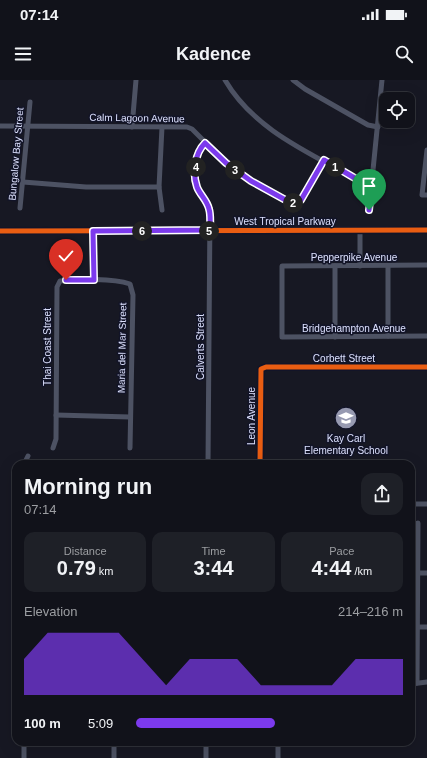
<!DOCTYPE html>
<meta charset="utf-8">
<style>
:root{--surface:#11121a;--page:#1e2027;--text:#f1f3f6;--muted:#9c9ea2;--line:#303239;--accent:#7c3aed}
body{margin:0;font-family:Arial,sans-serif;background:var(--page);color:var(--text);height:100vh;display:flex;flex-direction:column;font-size:15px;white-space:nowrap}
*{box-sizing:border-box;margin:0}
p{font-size:13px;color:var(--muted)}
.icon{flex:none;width:22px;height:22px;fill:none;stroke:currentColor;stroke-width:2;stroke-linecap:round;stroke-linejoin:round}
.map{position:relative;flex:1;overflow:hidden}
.drawer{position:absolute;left:12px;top:380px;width:403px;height:286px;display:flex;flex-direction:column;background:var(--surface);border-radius:12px;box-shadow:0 4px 16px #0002,0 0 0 1px var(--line)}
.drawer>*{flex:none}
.fabs{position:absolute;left:379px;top:12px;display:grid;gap:8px}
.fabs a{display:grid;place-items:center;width:36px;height:36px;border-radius:8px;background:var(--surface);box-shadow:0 4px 16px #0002,0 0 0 1px var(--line);font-size:20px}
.pin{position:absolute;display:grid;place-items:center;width:34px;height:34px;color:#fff;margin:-41px -17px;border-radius:50% 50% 50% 0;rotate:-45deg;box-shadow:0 0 4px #0007}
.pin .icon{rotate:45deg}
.km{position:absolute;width:20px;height:20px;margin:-10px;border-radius:50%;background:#222;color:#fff;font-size:11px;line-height:20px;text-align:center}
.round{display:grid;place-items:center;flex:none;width:42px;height:42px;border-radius:12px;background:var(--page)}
.head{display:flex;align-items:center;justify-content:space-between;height:68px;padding:0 12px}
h1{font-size:22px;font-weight:700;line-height:30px}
.stats{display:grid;grid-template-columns:repeat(3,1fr);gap:6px;height:68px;padding:4px 12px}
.stats div{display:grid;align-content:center;border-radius:10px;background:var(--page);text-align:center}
.stats b{font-size:20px;font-weight:700}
.stats small{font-size:11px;font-weight:400}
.stats p{font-size:11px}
.chart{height:112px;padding:8px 12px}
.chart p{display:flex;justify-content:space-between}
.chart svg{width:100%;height:72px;margin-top:4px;fill:var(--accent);opacity:.7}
ul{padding:0 12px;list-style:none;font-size:13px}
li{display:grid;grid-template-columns:64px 48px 1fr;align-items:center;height:30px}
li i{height:10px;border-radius:5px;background:var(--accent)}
.status{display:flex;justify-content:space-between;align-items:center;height:28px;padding:0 20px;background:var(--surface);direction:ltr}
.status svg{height:11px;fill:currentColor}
header{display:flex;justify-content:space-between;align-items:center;height:52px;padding:0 12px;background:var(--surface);font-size:18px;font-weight:700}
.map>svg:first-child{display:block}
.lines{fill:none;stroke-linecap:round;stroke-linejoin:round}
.minor{stroke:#4d5263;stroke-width:5}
.secondary{stroke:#515569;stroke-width:7}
.cycleway-casing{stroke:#121428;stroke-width:8}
.cycleway{stroke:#e95d12;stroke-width:5}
.route-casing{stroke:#fff;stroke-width:8}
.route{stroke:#7c3aed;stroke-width:5}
.labels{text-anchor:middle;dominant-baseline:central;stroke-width:3;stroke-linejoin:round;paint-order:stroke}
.street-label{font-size:10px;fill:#dce0fd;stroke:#121428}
.poi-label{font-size:10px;fill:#dce0fd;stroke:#121428}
</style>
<div class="status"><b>07:14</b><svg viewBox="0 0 49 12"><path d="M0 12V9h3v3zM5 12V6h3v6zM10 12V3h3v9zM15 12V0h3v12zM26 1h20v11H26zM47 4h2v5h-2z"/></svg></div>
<header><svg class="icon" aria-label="menu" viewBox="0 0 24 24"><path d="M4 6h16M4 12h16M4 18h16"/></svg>Kadence<svg class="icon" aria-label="search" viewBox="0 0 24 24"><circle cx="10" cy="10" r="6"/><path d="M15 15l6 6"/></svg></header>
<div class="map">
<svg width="427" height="678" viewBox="0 0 427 678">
<rect width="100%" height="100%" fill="#171823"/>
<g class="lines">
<g class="minor">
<path d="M225 0C254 50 310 73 358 100L372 102"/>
<path d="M293 0 305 9 368 45 378 47"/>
<path d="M0 46 187 47 192 49 226 83 251 101 291 123H296L301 120 324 80"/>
<path d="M132 47 136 0"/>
<path d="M162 47 159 107 162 130"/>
<path d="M205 63C201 66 198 70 196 76 194 84 194 100 198 107 201 115 207 122 210 130L208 384"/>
<path d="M427 70 422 115H427"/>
<path d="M23 102 86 107H159"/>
<path d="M20 128 30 22"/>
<path d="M369 130 382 0"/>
<path d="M360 150V186"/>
<path d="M93 151 95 200"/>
<path d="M427 185 282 186V257L427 256"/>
<path d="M388 256V186"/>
<path d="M335 257V186"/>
<path d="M56 335 130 337"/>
<path d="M53 368 56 359 57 207 60 201C78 199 113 198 130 204L133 215 130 368"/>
<path d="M24 384 28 376"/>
<path d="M260 384 261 289 266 287H427"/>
<path d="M411 424H427"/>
<path d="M418 493H427"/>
<path d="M417 547H427"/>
<path d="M417 603 418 443"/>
<path d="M411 604 427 602"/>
<path d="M24 678V662"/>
<path d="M114 678V662"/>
<path d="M206 678V662"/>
<path d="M278 678V662"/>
</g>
<path class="secondary" d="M0 151 427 150"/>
<g class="cycleway-casing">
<g id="cycleway">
<path d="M0 151 427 150"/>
<path d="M260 384 261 289 266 287H427"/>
</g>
</g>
<use href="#cycleway" class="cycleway"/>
</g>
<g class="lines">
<g class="route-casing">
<path id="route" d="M66 200H94L93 151 210 150C210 144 211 135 209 129 207 120 200 115 197 107 192 93 195 73 205 63L226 83 251 101 291 123H296L301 120 324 80 358 100 372 102 369 130"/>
</g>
<use href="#route" class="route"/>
</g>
<defs>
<g id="school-disc" transform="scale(1.15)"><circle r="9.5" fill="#979ab1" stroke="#121428"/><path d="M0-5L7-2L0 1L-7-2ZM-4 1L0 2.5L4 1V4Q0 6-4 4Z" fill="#fff"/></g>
</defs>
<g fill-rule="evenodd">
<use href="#school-disc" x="346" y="338"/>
</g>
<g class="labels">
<g class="street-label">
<text transform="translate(137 38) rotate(1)">Calm Lagoon Avenue</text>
<text transform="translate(16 74) rotate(-85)">Bungalow Bay Street</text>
<text x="285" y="141">West Tropical Parkway</text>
<text x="354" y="177">Pepperpike Avenue</text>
<text x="354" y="248">Bridgehampton Avenue</text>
<text transform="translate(47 267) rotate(-90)">Thai Coast Street</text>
<text transform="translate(200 267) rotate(-90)">Calverts Street</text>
<text transform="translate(122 268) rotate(-89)">Maria del Mar Street</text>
<text x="344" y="278">Corbett Street</text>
<text transform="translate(251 336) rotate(-90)">Leon Avenue</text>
</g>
<g class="poi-label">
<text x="346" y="358">Kay Carl<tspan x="346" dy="12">Elementary School</tspan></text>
</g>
</g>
</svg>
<div class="fabs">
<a><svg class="icon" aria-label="locate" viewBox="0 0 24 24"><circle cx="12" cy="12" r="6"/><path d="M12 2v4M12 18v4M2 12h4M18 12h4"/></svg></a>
</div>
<div class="pin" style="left:369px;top:130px;background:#1e9e55"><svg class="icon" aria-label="arrive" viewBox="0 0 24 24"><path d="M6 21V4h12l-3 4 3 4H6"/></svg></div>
<div class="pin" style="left:66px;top:200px;background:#d93025"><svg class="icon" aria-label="check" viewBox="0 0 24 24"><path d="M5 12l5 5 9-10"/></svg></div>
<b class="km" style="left:335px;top:87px">1</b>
<b class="km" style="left:293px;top:123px">2</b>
<b class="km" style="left:235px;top:90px">3</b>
<b class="km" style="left:196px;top:87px">4</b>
<b class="km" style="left:209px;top:151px">5</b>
<b class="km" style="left:142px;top:151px">6</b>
<section class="drawer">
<div class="head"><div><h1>Morning run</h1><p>07:14</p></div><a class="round"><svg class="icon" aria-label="share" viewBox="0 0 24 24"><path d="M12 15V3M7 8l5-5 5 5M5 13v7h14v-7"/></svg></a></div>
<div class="stats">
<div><p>Distance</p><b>0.79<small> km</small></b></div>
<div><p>Time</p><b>3:44</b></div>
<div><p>Pace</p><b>4:44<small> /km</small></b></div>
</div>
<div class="chart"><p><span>Elevation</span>214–216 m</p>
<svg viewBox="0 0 160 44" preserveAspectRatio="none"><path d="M0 44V22L10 6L20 6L30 6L40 6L50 22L60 38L70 22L80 22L90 22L100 38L110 38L120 38L130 38L140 22L150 22L160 22V44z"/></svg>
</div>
<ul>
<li><b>100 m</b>5:09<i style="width:52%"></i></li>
</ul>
</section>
</div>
